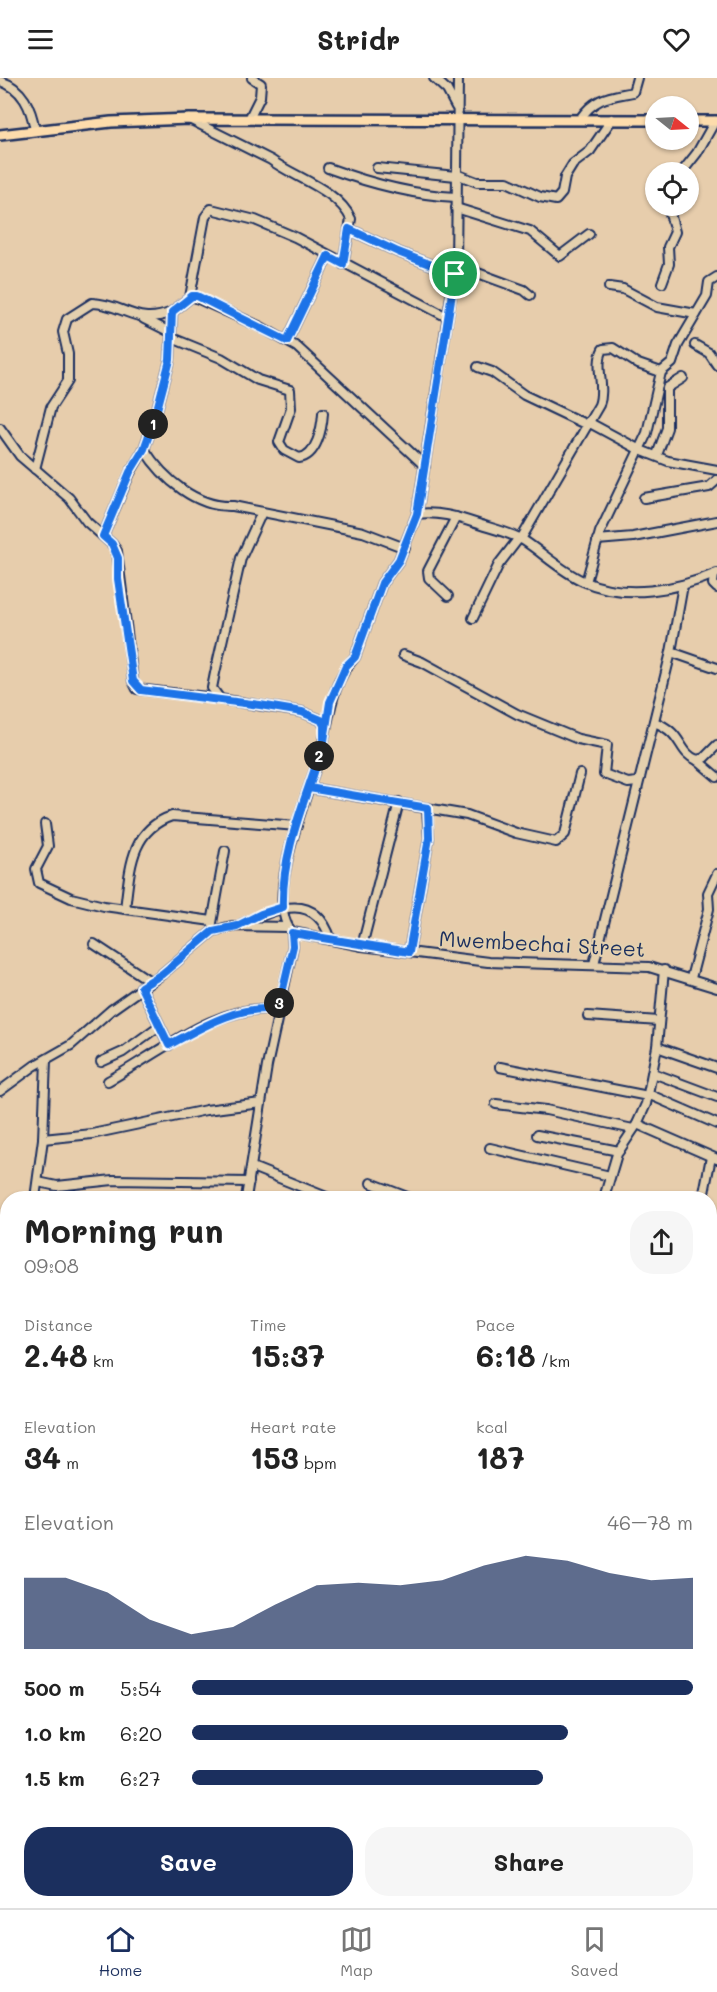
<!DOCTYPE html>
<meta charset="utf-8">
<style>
:root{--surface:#fff;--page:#f6f6f6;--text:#222;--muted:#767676;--line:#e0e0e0;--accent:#1b2f5e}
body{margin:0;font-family:Mali,sans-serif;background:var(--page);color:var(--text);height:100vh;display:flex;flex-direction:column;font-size:22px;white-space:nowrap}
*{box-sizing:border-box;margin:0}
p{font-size:20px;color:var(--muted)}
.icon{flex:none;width:33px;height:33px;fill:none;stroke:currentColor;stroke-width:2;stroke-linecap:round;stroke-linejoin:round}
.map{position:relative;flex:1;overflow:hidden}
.panel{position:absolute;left:0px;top:1113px;width:717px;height:717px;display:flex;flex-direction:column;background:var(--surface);border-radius:24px 24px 0 0;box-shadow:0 2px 4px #0004}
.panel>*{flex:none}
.needle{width:39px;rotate:108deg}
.buttons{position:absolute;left:645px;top:18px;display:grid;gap:12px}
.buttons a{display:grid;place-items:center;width:54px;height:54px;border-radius:50%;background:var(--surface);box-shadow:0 2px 4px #0004;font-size:30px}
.pin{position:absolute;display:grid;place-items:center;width:51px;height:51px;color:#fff;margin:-26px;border:3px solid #fff;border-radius:50%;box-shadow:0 2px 6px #0007}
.km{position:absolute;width:30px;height:30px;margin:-15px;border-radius:50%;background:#222;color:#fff;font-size:16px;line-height:30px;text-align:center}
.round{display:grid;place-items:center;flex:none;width:63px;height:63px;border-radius:24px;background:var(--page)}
.head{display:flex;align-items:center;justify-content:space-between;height:102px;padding:0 24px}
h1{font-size:33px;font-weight:800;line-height:45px}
.figures{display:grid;grid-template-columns:repeat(3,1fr);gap:9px;height:102px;padding:6px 24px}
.figures div{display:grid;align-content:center}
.figures b{font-size:30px;font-weight:800}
.figures small{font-size:16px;font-weight:400}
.figures p{font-size:16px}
.chart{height:168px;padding:12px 24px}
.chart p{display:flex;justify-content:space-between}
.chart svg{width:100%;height:108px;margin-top:6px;fill:var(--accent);opacity:.7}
.cta{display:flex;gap:12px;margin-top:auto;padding:12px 24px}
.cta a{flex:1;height:69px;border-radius:24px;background:var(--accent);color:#fff;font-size:24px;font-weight:800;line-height:69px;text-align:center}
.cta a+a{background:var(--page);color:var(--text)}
ul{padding:0 24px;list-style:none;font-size:20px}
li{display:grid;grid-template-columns:96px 72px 1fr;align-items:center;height:45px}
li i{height:15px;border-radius:8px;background:var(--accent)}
header{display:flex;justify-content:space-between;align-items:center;height:78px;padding:0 24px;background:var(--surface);font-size:27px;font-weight:800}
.tabs{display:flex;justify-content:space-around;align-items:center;height:84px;border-top:2px solid var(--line);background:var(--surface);font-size:16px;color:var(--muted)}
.tabs a{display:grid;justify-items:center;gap:3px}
.tabs .current{color:var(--accent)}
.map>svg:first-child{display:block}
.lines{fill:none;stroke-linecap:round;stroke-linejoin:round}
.minor-casing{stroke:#1b2f5e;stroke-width:12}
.major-casing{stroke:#1b2f5e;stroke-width:14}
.minor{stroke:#e4d0ae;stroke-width:8}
.major{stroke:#fddcac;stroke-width:9}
.route-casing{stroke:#fff;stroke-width:12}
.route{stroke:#1a73e8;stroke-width:8}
.labels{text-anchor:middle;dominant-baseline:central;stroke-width:4.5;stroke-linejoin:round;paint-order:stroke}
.street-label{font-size:21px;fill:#1b2f5e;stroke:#e4d0ae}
</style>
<header><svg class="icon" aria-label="menu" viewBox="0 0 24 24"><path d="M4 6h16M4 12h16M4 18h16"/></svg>Stridr<svg class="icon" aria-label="heart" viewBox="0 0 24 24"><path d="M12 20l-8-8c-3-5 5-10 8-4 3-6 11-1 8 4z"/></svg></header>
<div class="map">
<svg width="717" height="1830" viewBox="0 0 717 1830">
<rect width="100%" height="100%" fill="#e7cdac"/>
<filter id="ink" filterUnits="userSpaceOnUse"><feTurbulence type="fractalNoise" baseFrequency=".0167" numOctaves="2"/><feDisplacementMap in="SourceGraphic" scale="12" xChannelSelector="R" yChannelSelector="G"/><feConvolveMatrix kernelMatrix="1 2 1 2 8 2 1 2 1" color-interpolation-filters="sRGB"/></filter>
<g filter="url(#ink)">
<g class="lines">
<g class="minor-casing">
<g id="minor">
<path d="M434 0 447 12 456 29"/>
<path d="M0 3C23 10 31 30 35 52"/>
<path d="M189 41 271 82C295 100 337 111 351 141L343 186"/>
<path d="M249 41 260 19 261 6 252 0"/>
<path d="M580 41C595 19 609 19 633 14L637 0"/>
<path d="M328 90C369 105 412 117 456 119"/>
<path d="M377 90 456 98"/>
<path d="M682 94 697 75 715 43"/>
<path d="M456 96 477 104H507L540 119 556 122 562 115 565 99 573 86 590 73 612 41"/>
<path d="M456 130 530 153 560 178 589 156"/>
<path d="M349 151 398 174 455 196"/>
<path d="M456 187 524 212 530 217"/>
<path d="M662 205 669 186 668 169 675 154 668 128"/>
<path d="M609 209 623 211 657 229 696 236"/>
<path d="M190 219 205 139 211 131 255 142 295 159 447 239"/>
<path d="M144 241 170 254"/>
<path d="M172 260 221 280 258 302 290 312 291 330 279 364 284 372 299 380C317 378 322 350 323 335"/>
<path d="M287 263 328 178"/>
<path d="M695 267 709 275 717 287"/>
<path d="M478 289 492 294 524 317 587 347"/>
<path d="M661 294 672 285 678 267 707 218 709 204 717 199"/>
<path d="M588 344 640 372 668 383 717 392"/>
<path d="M0 350 20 378 69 420 87 444 112 466 117 473 133 603 137 611 207 619 302 634 321 642 324 647"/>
<path d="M144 371C163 401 197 430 233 428L363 454 405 470"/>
<path d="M657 377 667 350V310L683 300"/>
<path d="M35 391 51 329 68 303V276L63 254 67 241 92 225C125 226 136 249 172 234"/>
<path d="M644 420 709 409 717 402"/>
<path d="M417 436C437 433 457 439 475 445 490 450 509 454 523 462 543 475 561 493 583 503 625 522 677 512 717 495"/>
<path d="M103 458 130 395 144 371 154 343 170 282 172 234 192 218 261 249 297 269 425 388"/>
<path d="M521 461 599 327C606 309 594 288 603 271L613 270 638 286 661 294 647 355 600 454 586 504"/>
<path d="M597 462 633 459 717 443"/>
<path d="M714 497 713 506 717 510"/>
<path d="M448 518 429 500 428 493 456 439"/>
<path d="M473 540 499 486 519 460"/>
<path d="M671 574 717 590"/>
<path d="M403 577 422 584 517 636 578 661 607 667 604 696 628 705 637 704 640 700"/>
<path d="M220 621 212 610 215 595 241 480 262 434"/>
<path d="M654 644C684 655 677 674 697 682L704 680 717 667"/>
<path d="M697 682 717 699"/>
<path d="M309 710 467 737 516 755 556 764 565 756 580 696"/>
<path d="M45 746 48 768 36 791 39 805 71 820 104 828 212 843"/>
<path d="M125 831C130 792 130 752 172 738L297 748"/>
<path d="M212 845 225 773"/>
<path d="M242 846C276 831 315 812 331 862"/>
<path d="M292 854 362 868 488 884 649 889 717 910"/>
<path d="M94 866 150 903"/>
<path d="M362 868 399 724"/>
<path d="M409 874 429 760 427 730"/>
<path d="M594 886 671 574 683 507"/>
<path d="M691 900 709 831 708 815 717 796"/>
<path d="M141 909 169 967"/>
<path d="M588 938 659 943"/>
<path d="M657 969 717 990"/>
<path d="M101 984 123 974 159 948"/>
<path d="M500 989 648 1018"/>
<path d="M653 995 717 1019"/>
<path d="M108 1003C156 977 220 923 278 932"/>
<path d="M0 1013 34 988 71 967 111 932 162 896 213 853 232 848 287 849"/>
<path d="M648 1016 717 1046"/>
<path d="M496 1026 546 1032 633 1051"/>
<path d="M637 1046 717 1081"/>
<path d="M537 1057 619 1073"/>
<path d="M43 1061 92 1056 206 1032 261 1025"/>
<path d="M490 1070 610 1098"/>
<path d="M252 1089 329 1120"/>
<path d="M38 1104 57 1108 113 1102 249 1104"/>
<path d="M371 1105 410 1120"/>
<path d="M35 1120 43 1061 46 982"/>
<path d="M246 1120 267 988 293 868 292 854C263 823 308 715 320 677 330 643 329 607 355 579L382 505 399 482 417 436 456 187 458 0"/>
<path d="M604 1120 617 1076 637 1046 646 1026 657 969 664 892"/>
<path d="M703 1120 711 1079"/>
<path d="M0 1189 8 1190"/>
<path d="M710 1221 717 1223"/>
<path d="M0 1223 8 1224"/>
<path d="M710 1266 717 1267"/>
<path d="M0 1280 8 1252"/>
<path d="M0 1310 8 1302"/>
<path d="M711 1314 717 1316"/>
<path d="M0 1324 8 1327"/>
<path d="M6 1371 8 1372"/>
<path d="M0 1407 8 1411"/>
<path d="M710 1434 716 1417"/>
<path d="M0 1441 8 1445"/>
<path d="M710 1463 717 1466"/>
<path d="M0 1482 8 1485"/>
<path d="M0 1506 8 1511"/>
<path d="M710 1511 717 1513"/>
<path d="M0 1579 8 1569"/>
<path d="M0 1651 8 1657"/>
<path d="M0 1693 8 1691"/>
<path d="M291 1822 366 1830"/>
<path d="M0 1827 7 1830"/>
<path d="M79 1830 81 1822"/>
<path d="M96 1830 98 1822"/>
<path d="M123 1830 125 1822"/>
<path d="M161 1830 163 1822"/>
<path d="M400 1830 401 1822"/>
<path d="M452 1830 454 1822"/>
<path d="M555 1830 557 1822"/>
<path d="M617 1830 618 1822"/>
<path d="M655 1830 656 1822"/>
<path d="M715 1830 717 1819"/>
</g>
</g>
<g class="major-casing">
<g id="major">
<path d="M688 43H717"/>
<path d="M0 57 111 44 189 41 656 42"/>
</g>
</g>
<use href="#minor" class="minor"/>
<use href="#major" class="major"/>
</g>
</g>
<g class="lines" filter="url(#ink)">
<g class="route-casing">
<path id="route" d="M455 196 398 174 349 151 343 186 328 178 287 263 197 218H192L172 234 170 282 154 343 144 371 130 394 103 458 112 466 118 480V501L133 603 141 612 260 627 302 634 321 642 324 647V663C308 716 281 772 283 829L261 836 237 848 213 853 162 896 141 909 169 967C202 949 239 926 278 932L293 868 292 855 409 874 429 760 428 730 309 710 324 663 330 624 346 588 355 579 382 505 399 482 417 436 455 196"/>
</g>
<use href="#route" class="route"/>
</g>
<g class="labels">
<g class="street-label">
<text transform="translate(542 865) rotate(3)">Mwembechai Street</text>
</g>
</g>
</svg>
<div class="buttons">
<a><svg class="needle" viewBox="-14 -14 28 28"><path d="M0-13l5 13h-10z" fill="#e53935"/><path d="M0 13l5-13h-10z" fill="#767676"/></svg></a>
<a><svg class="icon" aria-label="locate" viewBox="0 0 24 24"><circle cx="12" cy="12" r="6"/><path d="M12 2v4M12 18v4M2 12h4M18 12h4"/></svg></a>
</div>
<div class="pin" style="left:455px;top:196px;background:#1e9e55"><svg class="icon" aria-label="arrive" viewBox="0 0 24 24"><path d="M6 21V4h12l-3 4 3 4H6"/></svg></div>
<b class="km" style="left:153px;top:346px">1</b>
<b class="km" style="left:319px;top:678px">2</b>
<b class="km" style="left:279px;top:925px">3</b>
<section class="panel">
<div class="head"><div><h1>Morning run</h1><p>09:08</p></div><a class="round"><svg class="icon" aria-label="share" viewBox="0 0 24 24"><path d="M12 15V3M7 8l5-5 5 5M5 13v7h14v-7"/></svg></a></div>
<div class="figures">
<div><p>Distance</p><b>2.48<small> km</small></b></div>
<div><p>Time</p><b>15:37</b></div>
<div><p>Pace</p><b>6:18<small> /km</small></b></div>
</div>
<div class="figures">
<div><p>Elevation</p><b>34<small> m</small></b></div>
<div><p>Heart rate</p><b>153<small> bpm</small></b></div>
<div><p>kcal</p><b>187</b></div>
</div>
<div class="chart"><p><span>Elevation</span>46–78 m</p>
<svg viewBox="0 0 160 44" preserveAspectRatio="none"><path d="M0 44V15L10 15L20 21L30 32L40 38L50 35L60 26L70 18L80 17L90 18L100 16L110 10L120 6L130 8L140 13L150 16L160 15V44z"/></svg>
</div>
<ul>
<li><b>500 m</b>5:54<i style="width:100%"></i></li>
<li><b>1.0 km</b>6:20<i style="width:75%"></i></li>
<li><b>1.5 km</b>6:27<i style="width:70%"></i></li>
</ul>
<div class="cta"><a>Save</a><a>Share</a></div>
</section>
</div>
<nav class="tabs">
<a class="current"><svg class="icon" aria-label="home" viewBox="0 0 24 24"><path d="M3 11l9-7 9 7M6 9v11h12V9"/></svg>Home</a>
<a><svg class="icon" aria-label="map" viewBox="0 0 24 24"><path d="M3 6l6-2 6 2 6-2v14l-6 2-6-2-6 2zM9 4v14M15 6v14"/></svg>Map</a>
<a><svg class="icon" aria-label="saved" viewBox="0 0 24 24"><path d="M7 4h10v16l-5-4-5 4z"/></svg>Saved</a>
</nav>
